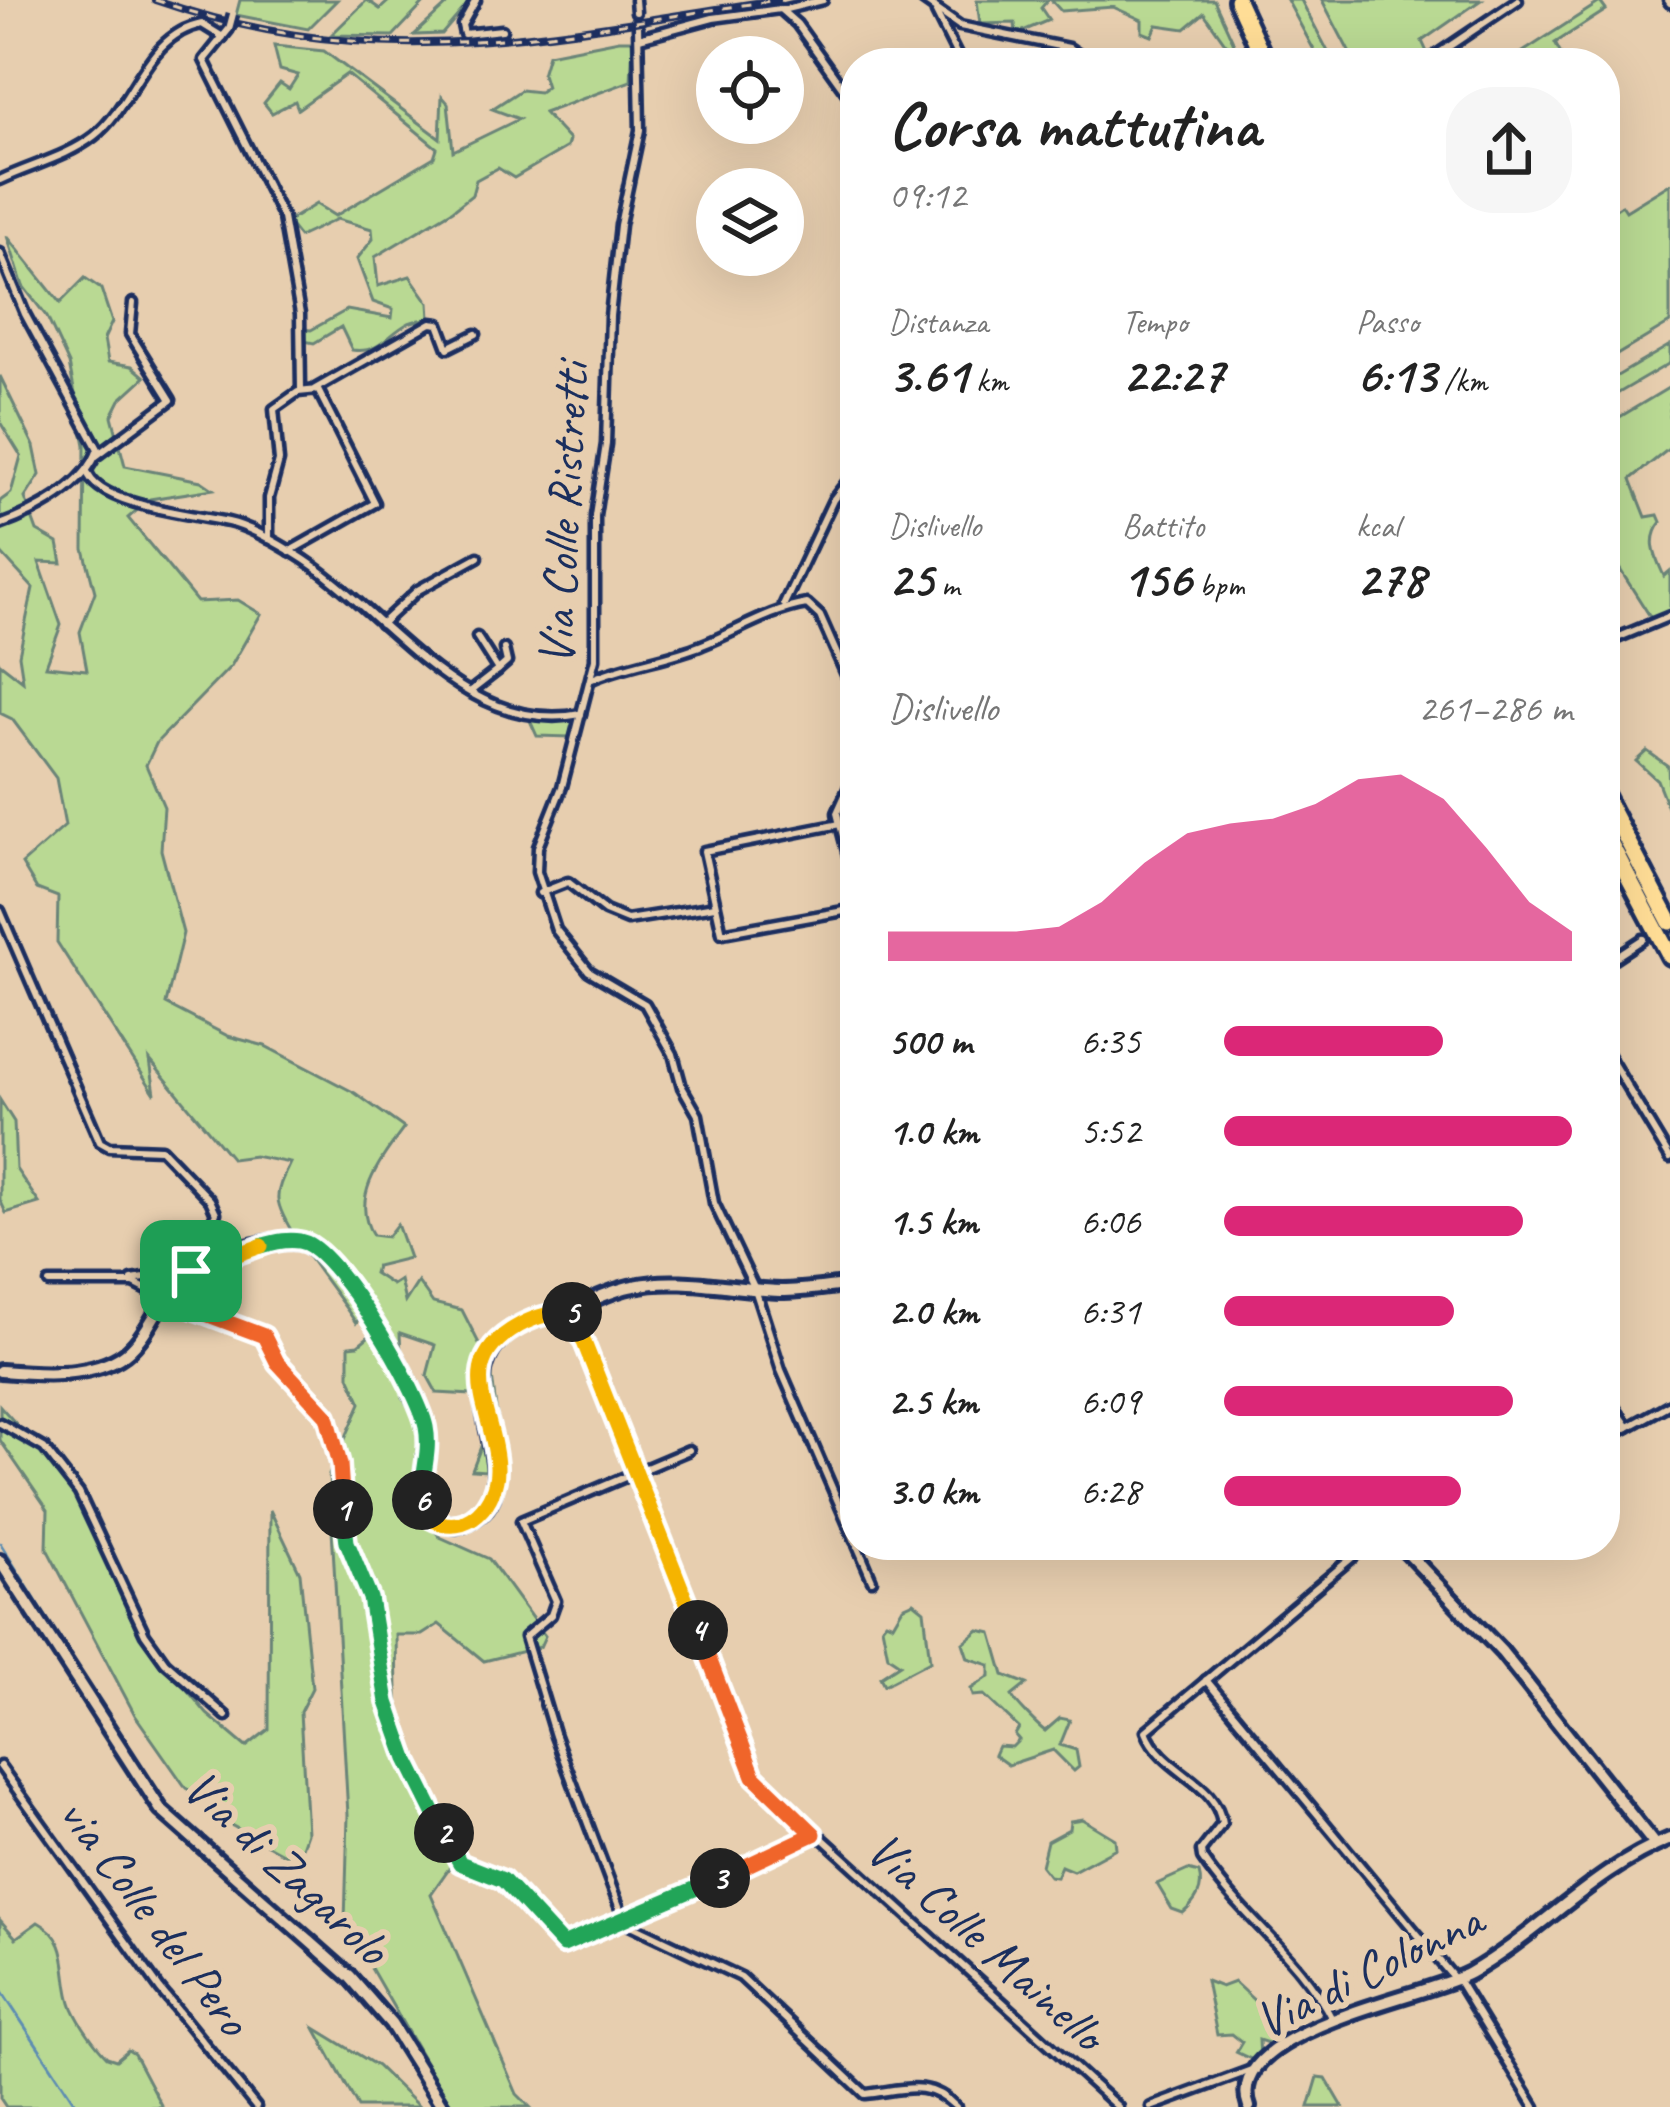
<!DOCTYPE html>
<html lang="it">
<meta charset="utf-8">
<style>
:root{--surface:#fff;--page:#f6f6f6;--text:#222;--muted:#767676;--accent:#db2777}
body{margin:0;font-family:Caveat,sans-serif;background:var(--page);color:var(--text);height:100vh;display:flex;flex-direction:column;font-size:45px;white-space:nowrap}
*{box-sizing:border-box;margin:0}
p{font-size:39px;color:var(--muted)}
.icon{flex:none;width:66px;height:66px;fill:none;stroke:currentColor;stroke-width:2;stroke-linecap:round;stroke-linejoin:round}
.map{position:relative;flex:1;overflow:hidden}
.sheet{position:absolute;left:840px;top:48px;width:780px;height:1512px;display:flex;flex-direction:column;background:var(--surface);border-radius:48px;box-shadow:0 12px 48px #0002}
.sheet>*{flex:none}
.fabs{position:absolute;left:696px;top:36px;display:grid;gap:24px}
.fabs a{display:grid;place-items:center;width:108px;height:108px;border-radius:50%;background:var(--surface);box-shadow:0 12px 48px #0002;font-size:60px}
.pin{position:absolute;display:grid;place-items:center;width:102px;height:102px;color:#fff;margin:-51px;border-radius:24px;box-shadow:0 6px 18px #0006}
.km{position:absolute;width:60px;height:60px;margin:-30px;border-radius:50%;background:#222;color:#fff;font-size:33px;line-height:60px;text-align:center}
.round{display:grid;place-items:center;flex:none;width:126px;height:126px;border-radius:48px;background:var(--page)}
.summary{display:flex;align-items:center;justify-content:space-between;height:204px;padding:0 48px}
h1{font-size:66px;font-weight:700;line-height:90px}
.figures{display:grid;grid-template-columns:repeat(3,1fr);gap:18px;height:204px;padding:12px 48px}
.figures div{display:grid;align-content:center}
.figures b{font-size:51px;font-weight:700}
.figures small{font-size:33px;font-weight:400}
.figures p{font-size:33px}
.chart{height:336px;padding:24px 48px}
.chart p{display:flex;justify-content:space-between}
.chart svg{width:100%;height:216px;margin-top:12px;fill:var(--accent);opacity:.7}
ul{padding:0 48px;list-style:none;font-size:39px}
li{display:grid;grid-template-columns:192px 144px 1fr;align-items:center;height:90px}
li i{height:30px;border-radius:15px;background:var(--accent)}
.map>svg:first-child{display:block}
.green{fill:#b9d993;stroke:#6a8478;stroke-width:3}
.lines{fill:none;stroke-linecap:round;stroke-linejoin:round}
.stream{stroke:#5d8db2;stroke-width:3}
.street-casing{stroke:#1b2f5e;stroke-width:15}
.secondary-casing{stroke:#1b2f5e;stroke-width:20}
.highway-casing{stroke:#1b2f5e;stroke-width:24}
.street{stroke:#e7ceaf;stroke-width:6}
.secondary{stroke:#e7ceaf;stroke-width:10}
.highway{stroke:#ffdd96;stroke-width:15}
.rail-casing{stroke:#1b2f5e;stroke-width:8}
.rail{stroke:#e7ceaf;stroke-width:3;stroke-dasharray:9;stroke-linecap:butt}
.street-bridge-casing{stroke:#1b2f5e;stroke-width:15;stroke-linecap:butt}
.street-bridge{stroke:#e7ceaf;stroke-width:6}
.split-1-casing{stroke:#fff;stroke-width:24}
.split-2-casing{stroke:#fff;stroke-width:24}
.split-3-casing{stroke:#fff;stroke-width:24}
.split-4-casing{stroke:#fff;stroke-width:24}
.split-5-casing{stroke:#fff;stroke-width:24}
.split-6-casing{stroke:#fff;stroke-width:24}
.split-7-casing{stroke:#fff;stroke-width:24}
.split-8-casing{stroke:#fff;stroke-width:24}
.split-1{stroke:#f0652b;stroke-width:15}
.split-2{stroke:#22a559;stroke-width:15}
.split-3{stroke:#22a559;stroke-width:15}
.split-4{stroke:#f0652b;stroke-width:15}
.split-5{stroke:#f5b400;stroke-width:15}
.split-6{stroke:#f5b400;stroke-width:15}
.split-7{stroke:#22a559;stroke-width:15}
.split-8{stroke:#f5b400;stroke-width:15}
.labels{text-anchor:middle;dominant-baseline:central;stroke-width:12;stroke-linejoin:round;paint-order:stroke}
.street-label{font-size:51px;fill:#1b2f5e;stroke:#e7ceaf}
</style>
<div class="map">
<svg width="1670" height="2107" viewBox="0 0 1670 2107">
<rect width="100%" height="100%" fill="#e7ceaf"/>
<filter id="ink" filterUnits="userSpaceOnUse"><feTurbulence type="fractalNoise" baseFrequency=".00833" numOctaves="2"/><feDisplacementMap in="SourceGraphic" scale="24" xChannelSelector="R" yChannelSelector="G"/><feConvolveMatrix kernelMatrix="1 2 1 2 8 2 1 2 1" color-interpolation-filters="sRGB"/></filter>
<g filter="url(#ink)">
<g class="green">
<path d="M240 0H337L308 29 236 15Z"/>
<path d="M367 0 380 9 390 0H427L393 36 331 35Z"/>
<path d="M452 0H471L442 34 414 35Z"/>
<path d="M977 0H1048L1041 8 1049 20 1016 34 1015 23 980 24Z"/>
<path d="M1051 0H1214L1237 50 1226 44 1204 13 1185 29 1157 25 1152 36 1142 32V20L1113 7 1061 11Z"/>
<path d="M1287 0H1301L1334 63H1321Z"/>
<path d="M1322 0H1481L1422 41 1432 63H1355Z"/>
<path d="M1600 2 1606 10 1555 43 1564 60 1506 63Z"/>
<path d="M619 40H633L631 81 544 113 569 140 567 147 514 178 498 168 476 180 472 195 453 210 375 257 378 286 410 276 429 303 430 318C423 320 416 320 409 323 387 334 381 354 352 350L341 327 314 343 299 340 298 329 311 330 347 310 392 318 393 309 373 302 357 259 373 239 372 229 337 219 299 237 287 222 316 204 335 216 434 157 437 148 347 74 298 109 295 101 272 113 264 103 280 83 289 89 298 75 280 70 274 46 324 51 440 138 442 96 448 103 453 151 519 119 492 109 521 90 539 92 546 87 542 74 548 54Z"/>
<path d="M1670 184V323L1605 362V216L1622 205 1626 211Z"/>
<path d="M7 236 60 303 85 278 101 289 112 322 104 339 108 362 132 366 145 377 120 400 112 416 125 466 201 481 213 489 150 499 128 518 197 602 238 600 261 614 231 666 157 742 146 765 164 807 161 850 183 933 166 1004 228 1036 265 1046 355 1093 404 1128C382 1158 349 1198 373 1235L387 1237 397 1224 409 1258 376 1266 374 1273 392 1285 400 1280 405 1302 418 1282 433 1303 462 1310 491 1367 502 1460 486 1471 472 1470 485 1436 472 1395 437 1393 427 1375 435 1345 400 1333 403 1398 418 1421 421 1452 411 1504 440 1537 489 1559 545 1636 540 1647 484 1661 439 1624 422 1635H396L398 1750 454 1861 431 1894 517 2094 530 2107H451L345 1923 348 1815 329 1475 361 1403 349 1376V1346L358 1345 383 1325 369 1304 356 1323C338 1294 280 1226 278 1199 277 1187 285 1174 290 1163L254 1156 232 1159 150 1060 155 1094 57 942 58 897 37 889 22 864 65 826 56 778 12 719 0 713V663L23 681 19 655 33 588 0 552V501L11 493 21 456 0 422V376L34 446 40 475 25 498 37 531 58 543 62 563 39 562 61 625 46 666 87 670 80 632 95 592 84 549 85 445 69 364 47 317 23 286Z"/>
<path d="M1670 345V363L1605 401V383Z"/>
<path d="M1670 387V448L1631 479 1646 517 1658 515 1661 522C1646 540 1656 558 1664 576L1670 571V612L1653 621 1605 546V419L1608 424Z"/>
<path d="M528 716 578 718 571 737 537 736Z"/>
<path d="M1647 751 1668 766 1670 813 1657 780 1636 761Z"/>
<path d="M0 1100 14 1122 16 1169 39 1203 6 1213 0 1200Z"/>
<path d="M0 1406 75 1489 135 1627 207 1714 246 1747 269 1729 270 1510 300 1573 312 1688 300 1712 307 1833 297 1861 216 1817 184 1785 135 1715 47 1549 48 1510 0 1440Z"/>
<path d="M914 1602 924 1610 930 1661 884 1685 880 1677 900 1664 888 1656 882 1626 886 1621 893 1624 903 1607Z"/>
<path d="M979 1630 992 1633 1004 1675 1027 1684 1012 1696C1015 1703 1039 1727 1045 1731L1060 1718 1070 1720 1060 1745 1076 1750 1079 1767 1074 1771 1053 1750 1008 1765 994 1755 998 1746 1012 1747 1019 1740 1015 1735 1019 1728 984 1695 973 1696 971 1689 990 1676V1665L968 1658 963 1643Z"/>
<path d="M1082 1819 1115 1839 1116 1848 1073 1871 1061 1866 1056 1877 1049 1876 1041 1866 1047 1841 1069 1829 1070 1821Z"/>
<path d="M1188 1870 1199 1873C1204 1890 1196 1902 1183 1913L1172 1909 1157 1884Z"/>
<path d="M0 1920 16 1938 38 1922C74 1941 60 1976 73 2008 80 2024 95 2045 107 2057L116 2060 128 2050 134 2054 162 2107H6L0 2098Z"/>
<path d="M1206 1981 1221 1987 1234 1982 1272 2017 1277 2046 1259 2040 1260 2058 1253 2060 1236 2052 1242 2042 1232 2034 1217 2035Z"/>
<path d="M315 2028 377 2066 419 2107H358Z"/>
<path d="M1318 2077 1326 2078 1343 2107H1309Z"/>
</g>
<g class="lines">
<g class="stream">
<path d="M0 1543 161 1801"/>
<path d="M328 1951 361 1978 392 2017"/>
<path d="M0 1989 78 2107"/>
<path d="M398 2025 431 2078"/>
</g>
<g class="street-casing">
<g id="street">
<path d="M476 0 462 25 464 34 502 30"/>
<path d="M635 0 636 12"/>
<path d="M923 0 960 26 1069 48 1091 63"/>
<path d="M1668 0 1670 3"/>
<path d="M782 10 823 0"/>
<path d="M936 13 961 63"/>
<path d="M638 25 640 130 620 225 610 316 606 444 595 516V659L562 787 538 847 537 872 556 930 589 971 645 1004 673 1054 682 1087 698 1115 714 1203 755 1289 781 1370 855 1541"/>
<path d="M229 29 204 60 283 218 300 314 301 390"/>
<path d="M639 38 713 18 780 9 797 24 855 105"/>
<path d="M1432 58 1518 0"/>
<path d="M0 180C31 165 67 157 94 136 136 103 145 35 202 24L223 37"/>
<path d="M0 253 25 314 98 449C86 486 36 512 0 525"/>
<path d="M315 389 431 323 439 324 448 348 476 334"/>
<path d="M96 456 171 400 130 334 133 303"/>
<path d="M87 471C96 506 198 515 228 522 251 527 275 542 294 553 384 607 462 737 581 714"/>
<path d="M269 539V498L279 461 274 409 298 392 318 390 375 503 290 551"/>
<path d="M784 604 833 500 855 472"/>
<path d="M381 624 418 590 478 557"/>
<path d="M1605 643 1670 616"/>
<path d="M498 670 507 662 504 649"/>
<path d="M592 679C630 663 666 660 702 645 738 631 770 610 807 604L820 616 855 695"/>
<path d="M471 691 498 670 477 637"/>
<path d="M855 773 837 813 855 882"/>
<path d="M840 824 704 851 722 933 855 909"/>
<path d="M540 893 568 882 605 911 627 920 715 906"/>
<path d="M0 911 100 1142 109 1147 161 1149 210 1200 216 1213 193 1266"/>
<path d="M1605 964 1643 939"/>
<path d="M1605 1050 1670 1158"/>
<path d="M132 1280 183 1272"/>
<path d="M49 1283H134L186 1310 259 1332 277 1362 327 1416 333 1432 348 1542 367 1583 387 1703 407 1759 460 1863 503 1880 562 1945 625 1922 741 1977 865 2094C900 2091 927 2077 956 2107"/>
<path d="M571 1310 756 1778 1118 2107"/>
<path d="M1605 1394 1628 1427"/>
<path d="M0 1423 44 1448 79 1493 145 1634 165 1662 226 1716"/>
<path d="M1605 1440 1670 1404"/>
<path d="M689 1450 521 1521 556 1601 551 1615 525 1637 555 1736 625 1922 814 1834"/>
<path d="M857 1545 872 1580"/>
<path d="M1206 1680 1453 1977"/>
<path d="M0 1766 160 1989 256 2107"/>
<path d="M1457 1979 1535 2107"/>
<path d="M1332 2019C1300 1956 1241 1917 1202 1858L1201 1851 1222 1824C1217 1781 1162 1773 1146 1731L1367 1545"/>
<path d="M1151 2107 1254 2069"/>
</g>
</g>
<g class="secondary-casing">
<g id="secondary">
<path d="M0 1371C37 1374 85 1378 119 1358 145 1343 156 1307 175 1285 198 1256 268 1236 304 1242 343 1263 418 1384 426 1429 432 1459 411 1494 431 1519L455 1526C553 1499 430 1386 513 1329 528 1318 547 1316 565 1311 588 1303 610 1290 634 1286 680 1276 734 1290 781 1291 806 1291 831 1286 855 1284"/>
<path d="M1400 1545 1502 1652 1655 1845"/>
<path d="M0 1561 161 1810 350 1977 391 2024 443 2107"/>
<path d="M1249 2107C1221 2030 1427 1997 1470 1973 1540 1933 1593 1870 1670 1839"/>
</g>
</g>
<g class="highway-casing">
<g id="highway">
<path d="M1237 0 1266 63"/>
<path d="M1605 798 1670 922"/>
<path d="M1605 833 1670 956"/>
</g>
</g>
<use href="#street" class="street"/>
<use href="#secondary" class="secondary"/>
<use href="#highway" class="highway"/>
<g class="rail-casing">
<path id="rail" d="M155 0C381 78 550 33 777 0"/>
</g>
<use href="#rail" class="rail"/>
<g class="street-bridge-casing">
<path id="street-bridge" d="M229 29 233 14"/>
</g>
<use href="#street-bridge" class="street-bridge"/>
</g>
</g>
<g class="lines" filter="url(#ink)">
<g class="split-1-casing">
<path id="split-1" d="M191 1271 166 1299 264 1336 277 1362 327 1416 340 1464 343 1509"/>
</g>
<g class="split-2-casing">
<path id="split-2" d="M343 1509 347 1542 370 1598 387 1702 407 1759 444 1833"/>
</g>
<g class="split-3-casing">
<path id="split-3" d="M444 1833 460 1863 503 1880 563 1945 720 1878"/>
</g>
<g class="split-4-casing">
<path id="split-4" d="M698 1630 754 1776 814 1834 720 1878"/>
</g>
<g class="split-5-casing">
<path id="split-5" d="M572 1312 698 1630"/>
</g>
<g class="split-6-casing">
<path id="split-6" d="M422 1500 431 1519C467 1538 498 1503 497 1467 495 1411 449 1363 520 1325 534 1317 559 1310 572 1312"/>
</g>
<g class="split-7-casing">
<path id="split-7" d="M261 1246C274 1242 292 1237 306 1243 341 1258 418 1389 426 1427 431 1453 421 1475 422 1500"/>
</g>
<g class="split-8-casing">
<path id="split-8" d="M191 1271 261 1246"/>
</g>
<use href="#split-1" class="split-1"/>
<use href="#split-2" class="split-2"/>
<use href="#split-3" class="split-3"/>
<use href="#split-4" class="split-4"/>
<use href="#split-5" class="split-5"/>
<use href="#split-6" class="split-6"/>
<use href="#split-7" class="split-7"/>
<use href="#split-8" class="split-8"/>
</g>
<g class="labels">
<g class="street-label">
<text transform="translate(563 514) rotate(-87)">Via Colle Ristretti</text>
<text transform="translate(287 1867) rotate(43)">Via di Zagarolo</text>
<text transform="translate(155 1916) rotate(53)">via Colle del Pero</text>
<text transform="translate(986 1941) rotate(42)">Via Colle Mainello</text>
<text transform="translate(1368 1970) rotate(-26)">Via di Colonna</text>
</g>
</g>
</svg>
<div class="fabs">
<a><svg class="icon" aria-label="locate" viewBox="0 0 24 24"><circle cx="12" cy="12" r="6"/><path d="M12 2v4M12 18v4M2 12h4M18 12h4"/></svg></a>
<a><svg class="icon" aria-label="layers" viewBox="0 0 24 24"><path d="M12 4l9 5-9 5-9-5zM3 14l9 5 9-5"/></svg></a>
</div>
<div class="pin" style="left:191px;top:1271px;background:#1e9e55"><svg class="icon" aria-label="arrive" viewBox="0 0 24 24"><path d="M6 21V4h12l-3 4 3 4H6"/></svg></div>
<b class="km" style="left:343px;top:1509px">1</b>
<b class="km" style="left:444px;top:1833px">2</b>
<b class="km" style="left:720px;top:1878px">3</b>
<b class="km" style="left:698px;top:1630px">4</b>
<b class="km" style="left:572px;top:1312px">5</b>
<b class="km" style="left:422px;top:1500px">6</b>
<section class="sheet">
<div class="summary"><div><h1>Corsa mattutina</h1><p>09:12</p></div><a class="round"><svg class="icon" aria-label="share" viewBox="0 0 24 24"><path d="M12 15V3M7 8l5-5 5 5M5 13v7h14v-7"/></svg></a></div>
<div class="figures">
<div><p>Distanza</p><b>3.61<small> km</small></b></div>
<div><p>Tempo</p><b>22:27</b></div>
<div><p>Passo</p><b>6:13<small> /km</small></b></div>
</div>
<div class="figures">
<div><p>Dislivello</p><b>25<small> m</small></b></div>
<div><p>Battito</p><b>156<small> bpm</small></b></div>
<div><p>kcal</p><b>278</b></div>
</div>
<div class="chart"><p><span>Dislivello</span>261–286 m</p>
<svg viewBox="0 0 160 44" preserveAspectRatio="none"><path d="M0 44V38L10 38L20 38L30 38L40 37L50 32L60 24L70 18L80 16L90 15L100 12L110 7L120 6L130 11L140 21L150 32L160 38V44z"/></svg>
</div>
<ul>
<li><b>500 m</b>6:35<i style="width:63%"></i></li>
<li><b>1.0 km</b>5:52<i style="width:100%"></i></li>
<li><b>1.5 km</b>6:06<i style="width:86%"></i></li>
<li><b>2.0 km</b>6:31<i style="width:66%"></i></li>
<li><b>2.5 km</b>6:09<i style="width:83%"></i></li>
<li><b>3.0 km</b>6:28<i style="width:68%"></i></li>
</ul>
</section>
</div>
